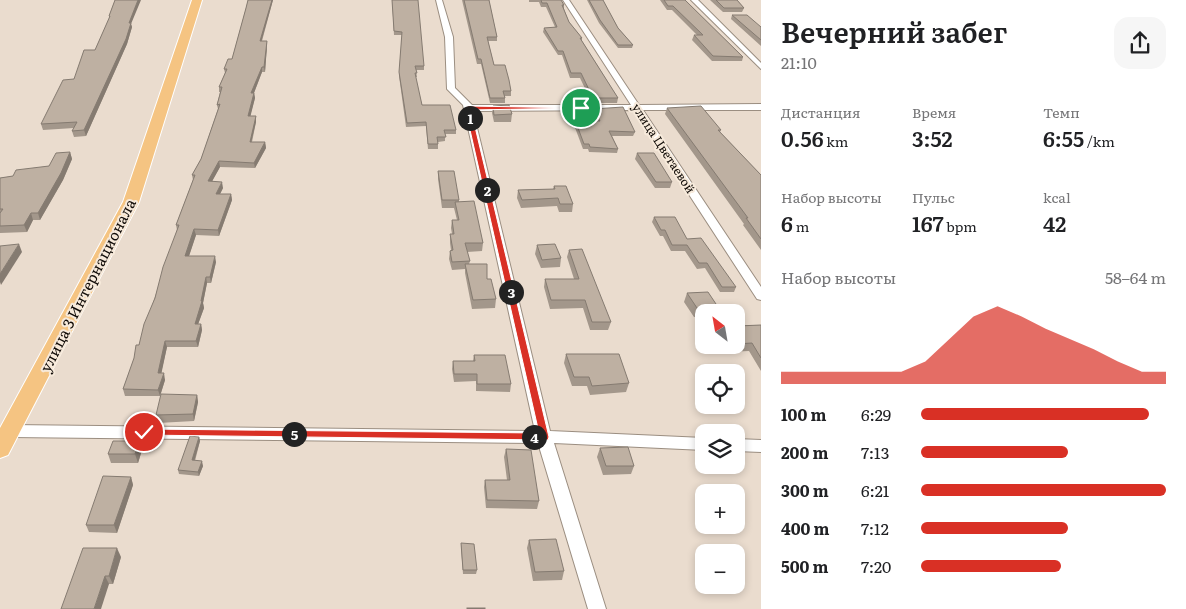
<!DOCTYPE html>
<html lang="ru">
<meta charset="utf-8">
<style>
:root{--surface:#fff;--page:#f6f6f6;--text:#202124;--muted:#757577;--accent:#d93025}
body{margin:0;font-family:Literata,serif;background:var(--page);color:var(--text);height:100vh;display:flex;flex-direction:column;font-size:19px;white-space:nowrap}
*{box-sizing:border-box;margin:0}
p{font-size:16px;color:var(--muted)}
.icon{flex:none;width:28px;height:28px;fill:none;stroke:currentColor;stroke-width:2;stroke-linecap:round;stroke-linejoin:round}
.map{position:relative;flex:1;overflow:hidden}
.sheet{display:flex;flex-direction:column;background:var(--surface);width:425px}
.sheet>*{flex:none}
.needle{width:32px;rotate:329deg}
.buttons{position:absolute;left:695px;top:304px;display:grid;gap:10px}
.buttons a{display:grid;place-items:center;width:50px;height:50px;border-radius:10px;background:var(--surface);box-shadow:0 2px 8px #0003;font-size:25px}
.pin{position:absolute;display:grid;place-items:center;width:42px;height:42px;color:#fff;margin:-21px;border:2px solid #fff;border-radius:50%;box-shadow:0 1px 5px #0007}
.km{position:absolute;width:25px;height:25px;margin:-12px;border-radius:50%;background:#222;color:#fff;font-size:14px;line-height:25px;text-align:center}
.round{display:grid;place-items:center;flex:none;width:52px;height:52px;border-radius:15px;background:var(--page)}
.overview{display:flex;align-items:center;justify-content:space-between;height:85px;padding:0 20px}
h1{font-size:28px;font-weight:600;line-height:38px}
.figures{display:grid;grid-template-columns:repeat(3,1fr);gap:8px;height:85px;padding:5px 20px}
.figures div{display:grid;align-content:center}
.figures b{font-size:21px;font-weight:600}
.figures small{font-size:14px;font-weight:400}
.figures p{font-size:14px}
.chart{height:140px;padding:10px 20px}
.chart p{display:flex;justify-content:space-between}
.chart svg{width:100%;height:90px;margin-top:5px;fill:var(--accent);opacity:.7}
ul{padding:0 20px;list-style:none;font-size:16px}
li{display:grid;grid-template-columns:80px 60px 1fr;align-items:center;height:38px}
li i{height:12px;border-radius:6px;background:var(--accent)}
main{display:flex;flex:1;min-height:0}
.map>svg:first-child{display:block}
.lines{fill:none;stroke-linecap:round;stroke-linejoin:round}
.minor-casing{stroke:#9b8e81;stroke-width:2}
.primary-casing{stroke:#fff;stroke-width:2}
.minor{fill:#fff;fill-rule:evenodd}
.primary{fill:#f5c482;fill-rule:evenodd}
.wall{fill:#a3978b}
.shaded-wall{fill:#857b71}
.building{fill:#beb0a2;stroke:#857b71}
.route{fill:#d93025;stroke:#fff}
.labels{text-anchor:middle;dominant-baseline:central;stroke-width:4;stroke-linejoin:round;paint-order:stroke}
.far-street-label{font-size:12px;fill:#100b07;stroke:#f7eadb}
.street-label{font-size:15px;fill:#100b07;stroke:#f7eadb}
</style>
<main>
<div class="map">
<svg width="761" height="609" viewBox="0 0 761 609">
<rect width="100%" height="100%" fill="#eadcce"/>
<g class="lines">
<g class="minor-casing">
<g id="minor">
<path d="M436 0H442L453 37 455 88 472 105H631L563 0H569L639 105 761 104V110H643L761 287V300L757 299 634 110 473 111 550 431 704 438V450L554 443 606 609H588L538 443 11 437 6 435 3 431 6 427 11 425 535 431 463 105 447 89 445 37Z"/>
<path d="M691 0H698L761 63V69Z"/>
<path d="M736 439 761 440V452L736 451Z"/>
</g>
</g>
<g class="primary-casing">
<path id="primary" d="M192 0H202L139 202 8 455 0 458V428L123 202Z"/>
</g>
<use href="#minor" class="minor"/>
<use href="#primary" class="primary"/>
</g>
<g class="wall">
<path d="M115 0 131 24 132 27 127 44 86 136 74 137 72 131 74 128 43 130 41 124 95 50 109 19V16Z"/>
<path d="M248 0H273L262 41H267V46L265 72H262L254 93 255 98 250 116H256V122L252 142H265L266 148 255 168 220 167 212 181 223 188 220 194H231L232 200 219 236 196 235 189 256 216 262 211 283H207L203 303 204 308 198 324H201L202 330 198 347H167L161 373 165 380 160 396H125L123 389 139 345 177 230 176 225 193 180 192 175 201 159 218 109 217 105 220 92H219V87L225 73 224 69 232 59 246 8Z"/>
<path d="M392 0 424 66V70H416L417 77H415L422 105 456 130V134H445V141L438 142V149H428L426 126 406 127 399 76 402 35H394Z"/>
<path d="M462 0H489L497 37V41H488L494 65 511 91V96H505V103H490L481 64H477Z"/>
<path d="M529 0H561L564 5V9L569 22 582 38V41L618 98 617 103H592L580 78H570L562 55H558L543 32 544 28 555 27 546 7H541L539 2H529Z"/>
<path d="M587 0H603L618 28 633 45 632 48H618L599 23Z"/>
<path d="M660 0H685L743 57 742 61H712L692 40 694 35H697L672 10H667Z"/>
<path d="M710 0H737L744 8 742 12H723Z"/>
<path d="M732 15 761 27V46L731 19Z"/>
<path d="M493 106 512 114 511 122H494L492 113Z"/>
<path d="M667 108 721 130 720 132 761 175V250L743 225 744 224 665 114Z"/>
<path d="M593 109 635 132 633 136H612L618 149 617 153 589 152 588 149H583L574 125 575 120 596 121 592 113Z"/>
<path d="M70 152 72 159 63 180 40 220H33L27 232 0 233V178L13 176 49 166Z"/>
<path d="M637 153 672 182 670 188H655L635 159Z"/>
<path d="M438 171 459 200V202L483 243 482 251 467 252 470 261 469 264 487 279 496 299 495 308 472 309 465 273V269L452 270 449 259 450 251 451 250 450 243V234H452L451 228 452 220H457L454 208H442L438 179Z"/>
<path d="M554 186 573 204 572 212H559L557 206 521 208 517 198 518 190 553 189Z"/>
<path d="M654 217 687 239 736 287 734 292H720L705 268 697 269 685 251H671L663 236H660L652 222Z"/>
<path d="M537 245 561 258 560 267 541 268 535 254Z"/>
<path d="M569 250 611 322 608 330H590L583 308 550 309 544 287 545 279H574L567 257Z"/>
<path d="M687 293 718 307 716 312H704V316L694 317 684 302Z"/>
<path d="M761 325V371L749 351 726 352 723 345H736V326H737Z"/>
<path d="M566 354 629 383 626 392 590 395 587 386H572L564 363Z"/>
<path d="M474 355 511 384 510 392 476 391V381L454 382 452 369 453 361H473Z"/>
<path d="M197 395 198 402 194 421 158 423 156 415Z"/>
<path d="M199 437 200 441 195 461 203 466 199 476 179 474 178 470Z"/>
<path d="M600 448 634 466 631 474 603 475 597 457Z"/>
<path d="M506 449 539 501 537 509 486 508 484 487 485 480H507L504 457Z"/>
<path d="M142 450 138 463H111L108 454Z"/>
<path d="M131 477 133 485 117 533 89 532 86 525Z"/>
<path d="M529 540 564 571 562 580 533 581 527 548Z"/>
<path d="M461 543 477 570 476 574H463L461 548Z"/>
<path d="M121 557 113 584H109L61 609Z"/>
</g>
<g class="shaded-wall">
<path d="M138 0H141L131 24 132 27 127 44 86 136 84 130Z"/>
<path d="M272 0H273L260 46V41Z"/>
<path d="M267 41V46L265 72 264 67Z"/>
<path d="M262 67V72L252 98 251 93Z"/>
<path d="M254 93 255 98 249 122 248 116Z"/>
<path d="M256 116V122L250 147V142Z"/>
<path d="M265 142 266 148 255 168 254 163Z"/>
<path d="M70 152 72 159 63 180 40 220 38 213Z"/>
<path d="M219 161 220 167 209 187 208 181Z"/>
<path d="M222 182 223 188 217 200 216 194Z"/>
<path d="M231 194 232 200 219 236 218 230Z"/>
<path d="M31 213 33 220 27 232 24 225Z"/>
<path d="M194 229 196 235 187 262 185 256Z"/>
<path d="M19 244 22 252 1 285 0 282V274Z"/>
<path d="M215 256 216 262 211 283 210 277Z"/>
<path d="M206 277 207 283 203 303 204 308 196 330 195 324Z"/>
<path d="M201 324 202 330 198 347 196 341Z"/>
<path d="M165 341 167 347 160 380 158 373Z"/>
<path d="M164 373 165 380 160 396 158 390Z"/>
<path d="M197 395 198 402 194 421 193 414Z"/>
<path d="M199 437 200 441 193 465 192 460Z"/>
<path d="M140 441 142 450 138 463 135 454Z"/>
<path d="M202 461 203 466 199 476 198 472Z"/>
<path d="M131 477 133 485 117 533 114 525Z"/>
<path d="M117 548 121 557 113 584 109 576Z"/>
<path d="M105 576 109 584 101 609H94Z"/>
</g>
<g class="building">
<path d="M115 0H138L129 23H131L126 39 84 130 72 131 77 122 41 124 63 80 74 79 84 50H95L110 16H109Z"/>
<path d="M248 0H272L260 41H267L264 67H262L251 93H254L248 116H256L250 142H265L254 163 219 161 208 181 222 182 216 194H231L218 230 194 229 185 256H215L210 277H206L201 301H202L195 324H201L196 341H165L158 373H164L158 390 123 389 134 358 136 345H139L144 324 155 298 163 267 179 225H176L195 175H192L201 159 220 104 217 105 222 87H219L227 69H224L228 59H232L246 8Z"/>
<path d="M392 0H418L424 66H415L417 73H415L422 105H450L456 130H444L446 137H437L438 144H428L426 122 407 123 399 72 402 32 394 31Z"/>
<path d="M464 0H489L497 37H487L494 65H505L509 80 511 91H503L505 98H490L481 59H478Z"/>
<path d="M541 0H561L564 5H562L569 22 582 38H580L618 98H593L581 73H571L563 51H558L544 28 557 27 547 3H542Z"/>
<path d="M589 0H603L618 28 633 45H618L600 20Z"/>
<path d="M664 0H685L743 57 713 56 694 35H703L673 6H668Z"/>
<path d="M716 0H737L744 8H724Z"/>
<path d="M732 15H747L761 27V40Z"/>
<path d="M509 105 512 114 494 115 493 106Z"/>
<path d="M701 106 721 130H718L761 175V239L746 218H748L667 108Z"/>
<path d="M623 107 635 132 609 131 618 149 590 147 589 144H584L575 120 600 121 593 109Z"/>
<path d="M70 152 61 173 38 213H31L24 225 0 226V213L3 209H0V178L13 176 16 170 49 166 56 153Z"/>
<path d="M637 153H654L672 182H656Z"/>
<path d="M438 171H454L459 200H442Z"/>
<path d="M554 186H566L573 204H560L558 198 522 200 518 190 555 189Z"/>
<path d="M474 201 483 243H465L470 261 452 262 450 251 453 250 450 234H454L452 220H459L455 202Z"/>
<path d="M654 217H675L687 239 701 238 736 287H722L707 263H699L687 245H672L665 230H661Z"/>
<path d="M19 244 0 274V246Z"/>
<path d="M555 244 561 258 542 260 537 245Z"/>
<path d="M582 249 611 322H592L585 300H551L545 279H579L569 250Z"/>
<path d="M465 264H487V279H491L496 299 473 300Z"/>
<path d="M708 292 718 307 697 308 687 293Z"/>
<path d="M761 325V358L752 343 736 344V326H737Z"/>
<path d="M566 354H619L629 383 592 386 589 377H574Z"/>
<path d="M474 355H505L511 384H477V374H454L453 361H475Z"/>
<path d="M161 394 197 395 193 414 156 415Z"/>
<path d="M190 436 199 437 192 460 202 461 198 472 178 470Z"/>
<path d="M113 441H140L135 454H108Z"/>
<path d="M628 447 634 466H606L600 448Z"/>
<path d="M506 449 531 450 539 501 487 500 485 480H510Z"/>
<path d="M103 476 131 477 114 525H86Z"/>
<path d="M556 539 564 571 535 572 529 540Z"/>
<path d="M461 543 474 544 477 570H463Z"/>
<path d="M83 548H117L109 576H105L94 609H61Z"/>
<rect x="467" y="608" width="18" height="1"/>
</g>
<path class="route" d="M468 106 584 108 471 110 549 437 548 440 141 435 139 432 144 429 539 433 465 108Z"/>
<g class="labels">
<g class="far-street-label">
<text transform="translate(664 148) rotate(57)">улица Цветаевой</text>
</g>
<g class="street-label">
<text transform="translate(87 285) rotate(-63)">улица 3 Интернационала</text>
</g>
</g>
</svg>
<div class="buttons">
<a><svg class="needle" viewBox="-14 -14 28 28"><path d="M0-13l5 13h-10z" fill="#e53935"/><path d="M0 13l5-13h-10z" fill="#757577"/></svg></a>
<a><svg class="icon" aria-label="locate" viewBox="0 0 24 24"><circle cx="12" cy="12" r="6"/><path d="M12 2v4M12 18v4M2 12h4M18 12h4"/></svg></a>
<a><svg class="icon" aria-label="layers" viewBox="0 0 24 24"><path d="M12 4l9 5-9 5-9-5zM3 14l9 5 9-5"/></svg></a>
<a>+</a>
<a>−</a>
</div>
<div class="pin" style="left:581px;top:108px;background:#1e9e55"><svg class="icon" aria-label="arrive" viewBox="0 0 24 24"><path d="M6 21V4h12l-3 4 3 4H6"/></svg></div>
<div class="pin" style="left:144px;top:432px;background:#d93025"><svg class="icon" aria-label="check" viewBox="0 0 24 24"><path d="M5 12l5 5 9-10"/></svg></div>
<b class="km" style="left:470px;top:118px">1</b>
<b class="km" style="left:487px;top:190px">2</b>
<b class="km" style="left:511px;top:292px">3</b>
<b class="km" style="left:534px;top:437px">4</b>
<b class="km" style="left:294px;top:434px">5</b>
</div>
<section class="sheet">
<div class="overview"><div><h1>Вечерний забег</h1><p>21:10</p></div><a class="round"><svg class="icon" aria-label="share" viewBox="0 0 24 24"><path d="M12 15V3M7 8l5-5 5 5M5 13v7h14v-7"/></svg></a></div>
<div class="figures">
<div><p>Дистанция</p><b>0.56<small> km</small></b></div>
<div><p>Время</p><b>3:52</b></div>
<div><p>Темп</p><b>6:55<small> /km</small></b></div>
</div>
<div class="figures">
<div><p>Набор высоты</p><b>6<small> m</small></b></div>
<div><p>Пульс</p><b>167<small> bpm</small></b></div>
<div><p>kcal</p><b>42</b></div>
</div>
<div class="chart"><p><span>Набор высоты</span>58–64 m</p>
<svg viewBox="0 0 160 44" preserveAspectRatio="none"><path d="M0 44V38L10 38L20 38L30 38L40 38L50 38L60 33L70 22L80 11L90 6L100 11L110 17L120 22L130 27L140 33L150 38L160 38V44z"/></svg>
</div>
<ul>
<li><b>100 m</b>6:29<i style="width:93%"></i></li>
<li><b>200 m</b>7:13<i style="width:60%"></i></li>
<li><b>300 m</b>6:21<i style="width:100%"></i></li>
<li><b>400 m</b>7:12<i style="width:60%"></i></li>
<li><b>500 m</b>7:20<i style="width:57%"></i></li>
</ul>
</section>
</main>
